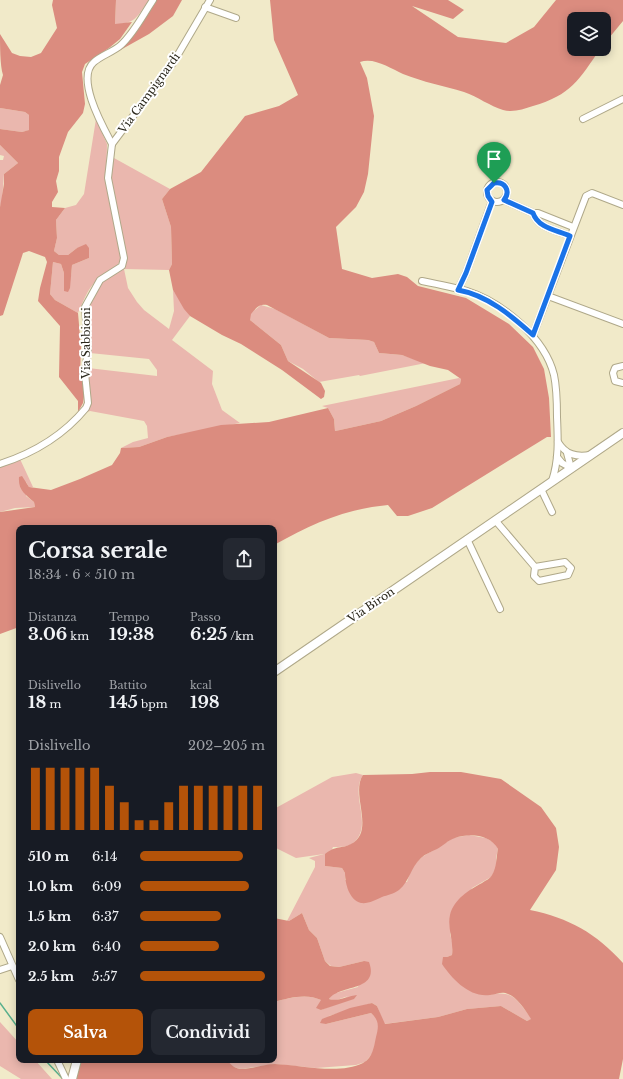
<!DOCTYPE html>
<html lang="it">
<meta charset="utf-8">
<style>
:root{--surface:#171b24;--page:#242831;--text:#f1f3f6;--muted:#9ea1a6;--accent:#b45309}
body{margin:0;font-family:"Libre Baskerville",serif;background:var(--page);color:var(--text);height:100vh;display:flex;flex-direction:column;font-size:15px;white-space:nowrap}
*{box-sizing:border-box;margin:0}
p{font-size:13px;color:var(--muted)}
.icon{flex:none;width:22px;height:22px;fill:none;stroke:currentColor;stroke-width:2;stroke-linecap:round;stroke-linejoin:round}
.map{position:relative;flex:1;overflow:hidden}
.sheet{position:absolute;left:16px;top:525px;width:261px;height:538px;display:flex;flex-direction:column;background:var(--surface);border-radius:8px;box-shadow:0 2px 10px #0003}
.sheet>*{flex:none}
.fabs{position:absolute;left:567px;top:12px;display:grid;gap:8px}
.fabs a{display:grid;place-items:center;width:44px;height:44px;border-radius:8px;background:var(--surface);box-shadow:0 2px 10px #0003;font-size:20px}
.pin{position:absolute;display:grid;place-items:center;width:34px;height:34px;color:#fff;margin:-41px -17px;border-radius:50% 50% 50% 0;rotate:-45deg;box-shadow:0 0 4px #0007}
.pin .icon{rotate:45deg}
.round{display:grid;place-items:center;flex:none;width:42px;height:42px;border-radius:8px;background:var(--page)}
.overview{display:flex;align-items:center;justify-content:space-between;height:68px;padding:0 12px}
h1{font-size:22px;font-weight:800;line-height:30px}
.stats{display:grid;grid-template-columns:repeat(3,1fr);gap:6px;height:68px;padding:4px 12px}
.stats div{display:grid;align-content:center}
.stats b{font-size:17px;font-weight:800}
.stats small{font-size:11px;font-weight:400}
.stats p{font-size:11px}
.chart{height:112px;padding:8px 12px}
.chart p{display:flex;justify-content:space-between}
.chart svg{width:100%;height:72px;margin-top:4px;stroke:var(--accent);stroke-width:6}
.cta{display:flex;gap:8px;margin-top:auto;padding:8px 12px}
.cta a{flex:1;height:46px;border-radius:8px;background:var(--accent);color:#fff;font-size:16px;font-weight:800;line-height:46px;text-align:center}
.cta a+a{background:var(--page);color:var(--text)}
ul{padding:0 12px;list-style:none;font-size:13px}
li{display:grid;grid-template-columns:64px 48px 1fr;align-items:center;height:30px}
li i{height:10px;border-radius:5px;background:var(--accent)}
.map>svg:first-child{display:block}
.green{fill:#eab7ae}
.forest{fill:#db8c7f}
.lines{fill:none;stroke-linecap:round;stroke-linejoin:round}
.stream{stroke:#5ab08d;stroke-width:1.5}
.minor-casing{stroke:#afa889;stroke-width:8}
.tertiary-casing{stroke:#afa889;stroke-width:10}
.minor{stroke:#fff;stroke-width:6}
.tertiary{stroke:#fff;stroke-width:8}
.route-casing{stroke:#fff;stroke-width:8}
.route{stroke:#1a73e8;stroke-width:5}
.labels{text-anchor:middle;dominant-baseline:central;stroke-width:4;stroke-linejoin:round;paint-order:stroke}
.street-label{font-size:11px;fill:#29261a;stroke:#fff}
</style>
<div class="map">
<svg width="623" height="1079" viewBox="0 0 623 1079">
<rect width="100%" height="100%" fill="#f1eac9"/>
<g class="green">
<path d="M116 0H149C138 15 135 25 115 24Z"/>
<path d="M0 108 25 112 29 115 30 130 22 132 0 129Z"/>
<path d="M96 119 107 144 106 185 121 258C119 269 103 273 95 282 87 290 83 302 78 313L55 300 50 294 53 262 61 264 64 273V291L71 276 72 265 89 258 77 248 68 255H59L54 251 57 238 56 220 65 208 76 205 84 194Z"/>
<path d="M0 145 18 163 4 174 2 201 0 207V160H3L4 156 0 155Z"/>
<path d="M114 158 170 189 162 199 171 227 172 264 169 270 124 269 128 288 137 302 144 310 169 329 174 311 173 290 190 316 172 340 213 371 212 384 222 410 240 423 167 437 139 447 121 448 133 442 148 438 147 426 144 421 90 411 87 412 90 398 88 368 157 376V370L149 359 90 353 87 308 102 282 123 269 109 177Z"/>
<path d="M261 305 275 309 329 338 368 340 374 342 379 353 402 355 426 363 360 376 359 375 319 382 303 369 288 361 281 345 250 320V314Z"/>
<path d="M459 378 461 379 460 384 416 406 381 421 340 430 335 431 334 419 328 408 322 406Z"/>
<path d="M20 459 33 487H29L26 482V496L34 502 35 507 15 508 0 512V466Z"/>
<path d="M356 773 363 775C349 795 375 827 352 844 347 847 339 847 333 847L325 866 342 868 345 873V880L407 882 412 867 422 857 453 838 469 835 486 838 495 843 498 849 496 858 497 867 491 877 472 888 450 934 453 945 452 955 447 957 489 995C514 989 517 1001 532 1019L527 1021 501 1006 467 1009 438 1017 384 1024 377 1006 372 1003 329 1016 326 1024 371 1013 378 1019 379 1027 373 1053 365 1062 356 1065 316 1068 274 1064 242 1069 232 1067 227 1060H274V1002C290 998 306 993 321 1000V1010L333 1005 348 996 334 1001 329 999 332 994 358 987 364 961 339 967 331 966 325 961 317 938 309 930 302 913 289 921H287L315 867V861L309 858 324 854 296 858 274 847V809L332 777Z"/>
<path d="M0 1022 19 1043V1060H35L52 1079H21L0 1066Z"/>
</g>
<g class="forest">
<path d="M53 0H116L115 24 132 22 120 39 109 48 85 64 82 72 85 104 83 113 68 132 59 157V171L56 181 58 192 52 202V207L65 208 56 220 57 238 54 251 59 255H68L77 248 86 244 89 248V258L72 265 70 288 68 292 64 291V273L61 264 53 262 50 294 55 300 78 313 81 348 80 374 85 390 83 403 78 412V401L59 377 60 326 38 301 40 288 47 262 45 257 29 251 23 253 3 315 0 316V207L4 184V174L18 163 0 145V129L22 132 29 130V115L25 112 0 108V85L3 75C0 66 0 44 0 34L12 53 20 56 31 57 41 53 57 28 52 5Z"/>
<path d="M153 0H182L173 16 149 34 90 67 121 45Z"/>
<path d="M270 0H448L464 10 453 19 412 6 458 37 506 43 534 27 556 0H623V21L604 44V19H574V49H600C579 80 571 95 533 106 523 109 513 113 503 110 490 106 478 97 464 92 444 86 423 82 403 74 390 68 374 57 360 62L367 78 374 116 368 174 364 192 356 207 336 227 342 269 372 278 398 274 407 277 418 286 466 298 509 324 533 347 544 369 549 398 551 437H547L432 508 408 516H397L388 505C344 509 312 524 274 545V528H19V627L0 634V512L35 507 34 502C25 494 18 490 19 477L22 476 29 487 51 490 80 479 112 465 120 453 121 448 139 447 167 437 221 425 269 422 328 408 334 419 335 431 340 430 381 421 416 406 460 384 461 379 448 370 430 366 402 355 379 353 374 342 368 340 329 338 267 305C259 304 256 308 251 314L250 320 281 345 288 361 321 383 325 391 324 397 321 399 282 370 241 344 222 335 190 316 184 309 173 290 169 270 172 264 171 227 162 199 170 189 201 172 245 116 279 106 298 95 274 40Z"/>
<path d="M430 772H461L501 779 541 807 556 828 559 847 556 870 530 910C569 918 596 933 623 963V1059L619 1079H75L81 1060H227C231 1065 235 1069 242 1069 253 1069 264 1064 275 1064 301 1065 339 1075 363 1063 373 1058 374 1046 376 1037 379 1026 379 1020 371 1013L326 1024 320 1023 322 1019 350 1008 372 1003 377 1006 385 1024 438 1017 467 1009 501 1006 527 1021 531 1019C526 1011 517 997 508 994 502 991 497 994 490 995 470 998 452 979 442 964L443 957H447L452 955C454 941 447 928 450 915 454 899 469 890 482 883 486 880 490 879 492 875 497 867 496 858 498 849 490 834 469 833 455 838 448 840 443 846 437 849 431 852 425 854 421 858 410 868 410 881 399 890 394 894 387 895 382 897 376 900 368 904 361 903 349 900 345 883 345 873L342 868 325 866V854C336 845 342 849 351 844 376 831 350 794 363 775L412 774Z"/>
<path d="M302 913 309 930 317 938 325 961 330 966 339 967 364 961 369 962C380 992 340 984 329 999 337 1002 348 996 357 995L354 999 321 1010 316 1008 321 1000C306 993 289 998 274 1002V918L289 921Z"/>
</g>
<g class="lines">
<g class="stream">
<path d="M0 1003 19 1029"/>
<path d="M45 1060 63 1079"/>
</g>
<g class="minor-casing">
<g id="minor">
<path d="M205 7 236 18"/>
<path d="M583 119 623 99"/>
<path d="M112 144C103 127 75 78 94 62 102 55 113 52 121 45 134 33 143 15 153 0"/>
<circle cx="497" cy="192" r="10"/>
<path d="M504 200 533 213H538L573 227"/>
<path d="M533 213C538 228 556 230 570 236"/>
<path d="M422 281C437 284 452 287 467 291 502 302 545 338 554 375 557 389 557 403 557 417 558 439 559 460 552 481"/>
<path d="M458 290 466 273 492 201"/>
<path d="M548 296 623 324"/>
<path d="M533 335 586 196 592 193 623 205"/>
<path d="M623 366 615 368 613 373 615 381 623 383"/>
<path d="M558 442C566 455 576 457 590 455"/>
<path d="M567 453 571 468"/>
<path d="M557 457 562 463 571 468"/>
<path d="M0 464C34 453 63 436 86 408L88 403 85 373 88 349 85 307 100 280 122 266 124 258 108 178 112 144 173 63 210 0"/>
<path d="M541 489 552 512"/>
<path d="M495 520 535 567 534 576 539 581 568 575 571 568 565 562 535 567"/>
<path d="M467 539 500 609"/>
<path d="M0 937 19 980"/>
<path d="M0 970 12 966"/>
<path d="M57 1060 66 1079"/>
</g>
</g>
<g class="tertiary-casing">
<g id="tertiary">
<path d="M274 672 623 433"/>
<path d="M72 1079 77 1060"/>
</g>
</g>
<use href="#minor" class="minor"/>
<use href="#tertiary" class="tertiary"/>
</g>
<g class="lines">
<g class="route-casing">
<path id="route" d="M494 183C505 181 511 191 504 200L533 213C538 228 556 230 570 236L533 335C512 316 487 295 458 290L466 273 492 202 488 196 487 190Z"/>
</g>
<use href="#route" class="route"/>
</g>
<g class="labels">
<g class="street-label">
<text transform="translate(149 93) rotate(-54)">Via Campignardi</text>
<text transform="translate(86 343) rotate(-90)">Via Sabbioni</text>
<text transform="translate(371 605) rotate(-34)">Via Biron</text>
</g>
</g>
</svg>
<div class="fabs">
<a><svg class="icon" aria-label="layers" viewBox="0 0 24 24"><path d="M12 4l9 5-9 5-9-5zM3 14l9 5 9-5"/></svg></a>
</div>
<div class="pin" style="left:494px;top:183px;background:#1e9e55"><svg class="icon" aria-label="arrive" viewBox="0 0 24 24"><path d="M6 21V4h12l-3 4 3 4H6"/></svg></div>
<section class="sheet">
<div class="overview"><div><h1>Corsa serale</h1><p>18:34 · 6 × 510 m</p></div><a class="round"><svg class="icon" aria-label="share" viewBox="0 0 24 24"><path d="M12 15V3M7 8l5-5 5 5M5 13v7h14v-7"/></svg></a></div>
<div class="stats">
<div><p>Distanza</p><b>3.06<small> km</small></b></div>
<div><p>Tempo</p><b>19:38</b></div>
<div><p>Passo</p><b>6:25<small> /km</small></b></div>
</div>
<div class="stats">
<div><p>Dislivello</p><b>18<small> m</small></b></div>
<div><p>Battito</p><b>145<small> bpm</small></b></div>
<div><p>kcal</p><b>198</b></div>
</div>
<div class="chart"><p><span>Dislivello</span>202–205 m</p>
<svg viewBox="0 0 160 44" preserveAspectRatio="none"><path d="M5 44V6M15 44V6M25 44V6M35 44V6M45 44V6M55 44V17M65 44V27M75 44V38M85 44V38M95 44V27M105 44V17M115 44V17M125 44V17M135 44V17M145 44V17M155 44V17"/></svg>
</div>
<ul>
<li><b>510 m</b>6:14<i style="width:82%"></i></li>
<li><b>1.0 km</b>6:09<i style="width:87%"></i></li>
<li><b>1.5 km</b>6:37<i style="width:65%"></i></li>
<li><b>2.0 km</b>6:40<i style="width:63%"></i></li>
<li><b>2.5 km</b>5:57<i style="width:100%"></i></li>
</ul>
<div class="cta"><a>Salva</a><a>Condividi</a></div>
</section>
</div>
